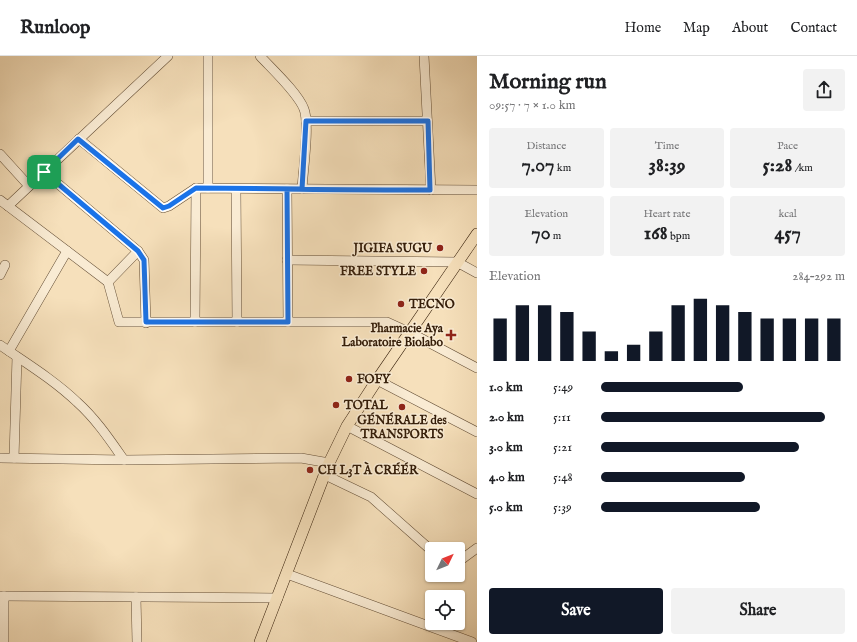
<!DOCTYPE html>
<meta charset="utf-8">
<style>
:root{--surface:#fff;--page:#f2f2f2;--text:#202124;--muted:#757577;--line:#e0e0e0;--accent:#111827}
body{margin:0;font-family:"IM FELL English",serif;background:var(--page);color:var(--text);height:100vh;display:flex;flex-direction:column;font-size:15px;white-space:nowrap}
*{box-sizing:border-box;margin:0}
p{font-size:13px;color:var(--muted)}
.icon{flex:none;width:22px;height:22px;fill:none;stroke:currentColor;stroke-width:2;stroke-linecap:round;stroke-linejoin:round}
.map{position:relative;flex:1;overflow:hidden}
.panel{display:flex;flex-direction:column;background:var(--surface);width:380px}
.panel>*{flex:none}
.needle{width:26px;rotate:47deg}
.buttons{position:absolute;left:425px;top:486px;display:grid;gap:8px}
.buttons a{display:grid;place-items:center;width:40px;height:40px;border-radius:4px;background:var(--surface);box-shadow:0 1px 3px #0004;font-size:20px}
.pin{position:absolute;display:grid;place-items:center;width:34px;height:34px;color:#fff;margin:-17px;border-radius:8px;box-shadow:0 2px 6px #0006}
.round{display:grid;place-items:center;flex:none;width:42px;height:42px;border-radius:4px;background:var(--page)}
.summary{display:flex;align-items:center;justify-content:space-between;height:68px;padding:0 12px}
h1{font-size:22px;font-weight:700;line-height:30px}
.figures{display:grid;grid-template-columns:repeat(3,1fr);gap:6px;height:68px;padding:4px 12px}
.figures div{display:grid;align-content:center;border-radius:4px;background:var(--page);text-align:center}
.figures b{font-size:20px;font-weight:700}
.figures small{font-size:11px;font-weight:400}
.figures p{font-size:11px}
.chart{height:112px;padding:8px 12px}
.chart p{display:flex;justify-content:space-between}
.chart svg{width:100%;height:72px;margin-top:4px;stroke:var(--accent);stroke-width:6}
.button{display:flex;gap:8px;margin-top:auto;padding:8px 12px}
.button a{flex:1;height:46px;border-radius:4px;background:var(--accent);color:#fff;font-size:16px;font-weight:700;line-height:46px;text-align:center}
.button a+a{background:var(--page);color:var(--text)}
ul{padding:0 12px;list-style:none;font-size:13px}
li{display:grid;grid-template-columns:64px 48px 1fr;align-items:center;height:30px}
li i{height:10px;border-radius:5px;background:var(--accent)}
header{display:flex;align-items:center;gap:24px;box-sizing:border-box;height:56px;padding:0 20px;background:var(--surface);border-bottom:1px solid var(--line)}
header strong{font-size:19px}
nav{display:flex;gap:22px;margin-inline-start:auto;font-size:14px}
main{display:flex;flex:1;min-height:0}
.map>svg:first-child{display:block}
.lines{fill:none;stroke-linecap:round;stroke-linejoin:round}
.minor-casing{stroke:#644e36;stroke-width:10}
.major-casing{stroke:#341d09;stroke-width:12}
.minor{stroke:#f9ebd3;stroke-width:9}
.major{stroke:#f6e0bb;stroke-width:11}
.route-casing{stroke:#fff;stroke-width:8}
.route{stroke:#1a73e8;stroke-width:5}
.poi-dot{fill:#8f2418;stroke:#f9ebd3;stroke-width:1.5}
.labels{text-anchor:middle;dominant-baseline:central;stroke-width:3;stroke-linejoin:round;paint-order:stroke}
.poi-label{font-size:12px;font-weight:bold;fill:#341d09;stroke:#f9ebd3;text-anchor:start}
</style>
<header>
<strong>Runloop</strong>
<nav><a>Home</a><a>Map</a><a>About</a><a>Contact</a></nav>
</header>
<main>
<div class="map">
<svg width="477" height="586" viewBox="0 0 477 586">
<rect width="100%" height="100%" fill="#f6e0bb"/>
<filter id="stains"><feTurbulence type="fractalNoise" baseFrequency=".005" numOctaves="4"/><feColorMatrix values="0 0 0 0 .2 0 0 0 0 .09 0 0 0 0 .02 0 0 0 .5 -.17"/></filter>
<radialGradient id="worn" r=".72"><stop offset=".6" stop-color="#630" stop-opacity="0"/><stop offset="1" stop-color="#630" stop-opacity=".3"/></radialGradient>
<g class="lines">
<g class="minor-casing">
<g id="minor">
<path d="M260 0C272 13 298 37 304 53 310 68 303 115 302 133"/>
<path d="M424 0 431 134"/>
<path d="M306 65H427"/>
<path d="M79 83 163 152 169 150 196 132 477 134"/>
<path d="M0 98 29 130"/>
<path d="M44 116 138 195 144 204 146 267"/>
<path d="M208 132V0"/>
<path d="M236 133 237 266"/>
<path d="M287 133 288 266"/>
<path d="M0 144 108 226"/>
<path d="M8 150 168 0"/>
<path d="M138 195 108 226 119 266H387L409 276 477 312"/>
<path d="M287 204 457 206 477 217"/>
<path d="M0 219 5 209"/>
<path d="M195 266 196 132"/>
<path d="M0 289C26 307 54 324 77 346 96 363 110 384 124 404L301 402 329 407"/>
<path d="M9 295 67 195"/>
<path d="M377 324 477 376"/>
<path d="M347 370 477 438"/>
<path d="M0 402 124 404"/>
<path d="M14 402 17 301"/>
<path d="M325 419 371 441 432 495"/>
<path d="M458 506 477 492"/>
<path d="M287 518 472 586"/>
<path d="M0 540 278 542"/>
<path d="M4 540V586"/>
<path d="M136 541 137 586"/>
</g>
</g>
<g class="major-casing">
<path id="major" d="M260 586 329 407 347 370 377 324 477 178"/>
</g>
<use href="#minor" class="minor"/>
<use href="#major" class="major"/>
</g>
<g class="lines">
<g class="route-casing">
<path id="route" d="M44 116 138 195 144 204 146 266H288L287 133C335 134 383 134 430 134L428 65H306L302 133 196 132 169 150 163 152 78 83 44 116"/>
</g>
<use href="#route" class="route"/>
</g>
<g class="poi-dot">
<circle cx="440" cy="192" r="4"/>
<circle cx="424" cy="215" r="4"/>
<circle cx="401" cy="248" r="4"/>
<path d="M449 273h4v4h4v4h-4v4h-4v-4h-4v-4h4z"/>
<circle cx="349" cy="323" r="4"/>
<circle cx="336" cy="349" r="4"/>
<circle cx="402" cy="351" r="4"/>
<circle cx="310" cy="414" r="4"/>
</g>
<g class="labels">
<g class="poi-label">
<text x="432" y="192" text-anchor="end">JIGIFA SUGU</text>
<text x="416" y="215" text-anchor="end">FREE STYLE</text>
<text x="409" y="248">TECNO</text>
<text x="443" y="272" text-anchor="end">Pharmacie Aya<tspan x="443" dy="14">Laboratoire Biolabo</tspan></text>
<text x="357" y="323">FOFY</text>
<text x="344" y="349">TOTAL</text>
<text x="402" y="364" text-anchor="middle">GÉNÉRALE des<tspan x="402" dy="14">TRANSPORTS</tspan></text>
<text x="318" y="414">CH L3T À CRÉÉR</text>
</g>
</g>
<rect width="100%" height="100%" filter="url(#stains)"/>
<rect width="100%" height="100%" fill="url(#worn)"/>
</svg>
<div class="buttons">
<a><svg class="needle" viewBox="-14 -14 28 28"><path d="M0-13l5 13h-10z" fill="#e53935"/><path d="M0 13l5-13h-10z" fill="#757577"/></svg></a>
<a><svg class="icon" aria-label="locate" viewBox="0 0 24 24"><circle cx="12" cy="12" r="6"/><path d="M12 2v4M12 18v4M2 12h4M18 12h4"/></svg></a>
</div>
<div class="pin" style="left:44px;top:116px;background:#1e9e55"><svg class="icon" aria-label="arrive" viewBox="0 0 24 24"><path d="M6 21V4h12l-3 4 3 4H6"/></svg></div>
</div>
<section class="panel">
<div class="summary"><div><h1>Morning run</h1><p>09:57 · 7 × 1.0 km</p></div><a class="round"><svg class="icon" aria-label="share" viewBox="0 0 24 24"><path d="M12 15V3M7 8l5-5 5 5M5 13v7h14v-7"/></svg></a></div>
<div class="figures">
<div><p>Distance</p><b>7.07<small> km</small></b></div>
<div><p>Time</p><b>38:39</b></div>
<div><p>Pace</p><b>5:28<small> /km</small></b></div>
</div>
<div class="figures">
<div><p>Elevation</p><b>70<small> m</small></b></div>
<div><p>Heart rate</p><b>168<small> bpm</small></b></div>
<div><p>kcal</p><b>457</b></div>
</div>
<div class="chart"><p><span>Elevation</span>284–292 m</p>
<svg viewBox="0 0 160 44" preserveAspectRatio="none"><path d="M5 44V18M15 44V10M25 44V10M35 44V14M45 44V26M55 44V38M65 44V34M75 44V26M85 44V10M95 44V6M105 44V10M115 44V14M125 44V18M135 44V18M145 44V18M155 44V18"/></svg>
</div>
<ul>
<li><b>1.0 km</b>5:49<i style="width:58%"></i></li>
<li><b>2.0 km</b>5:11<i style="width:92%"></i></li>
<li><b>3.0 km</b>5:21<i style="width:81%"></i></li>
<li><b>4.0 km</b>5:48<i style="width:59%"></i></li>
<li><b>5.0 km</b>5:39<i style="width:65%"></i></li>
</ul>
<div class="button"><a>Save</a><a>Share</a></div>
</section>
</main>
